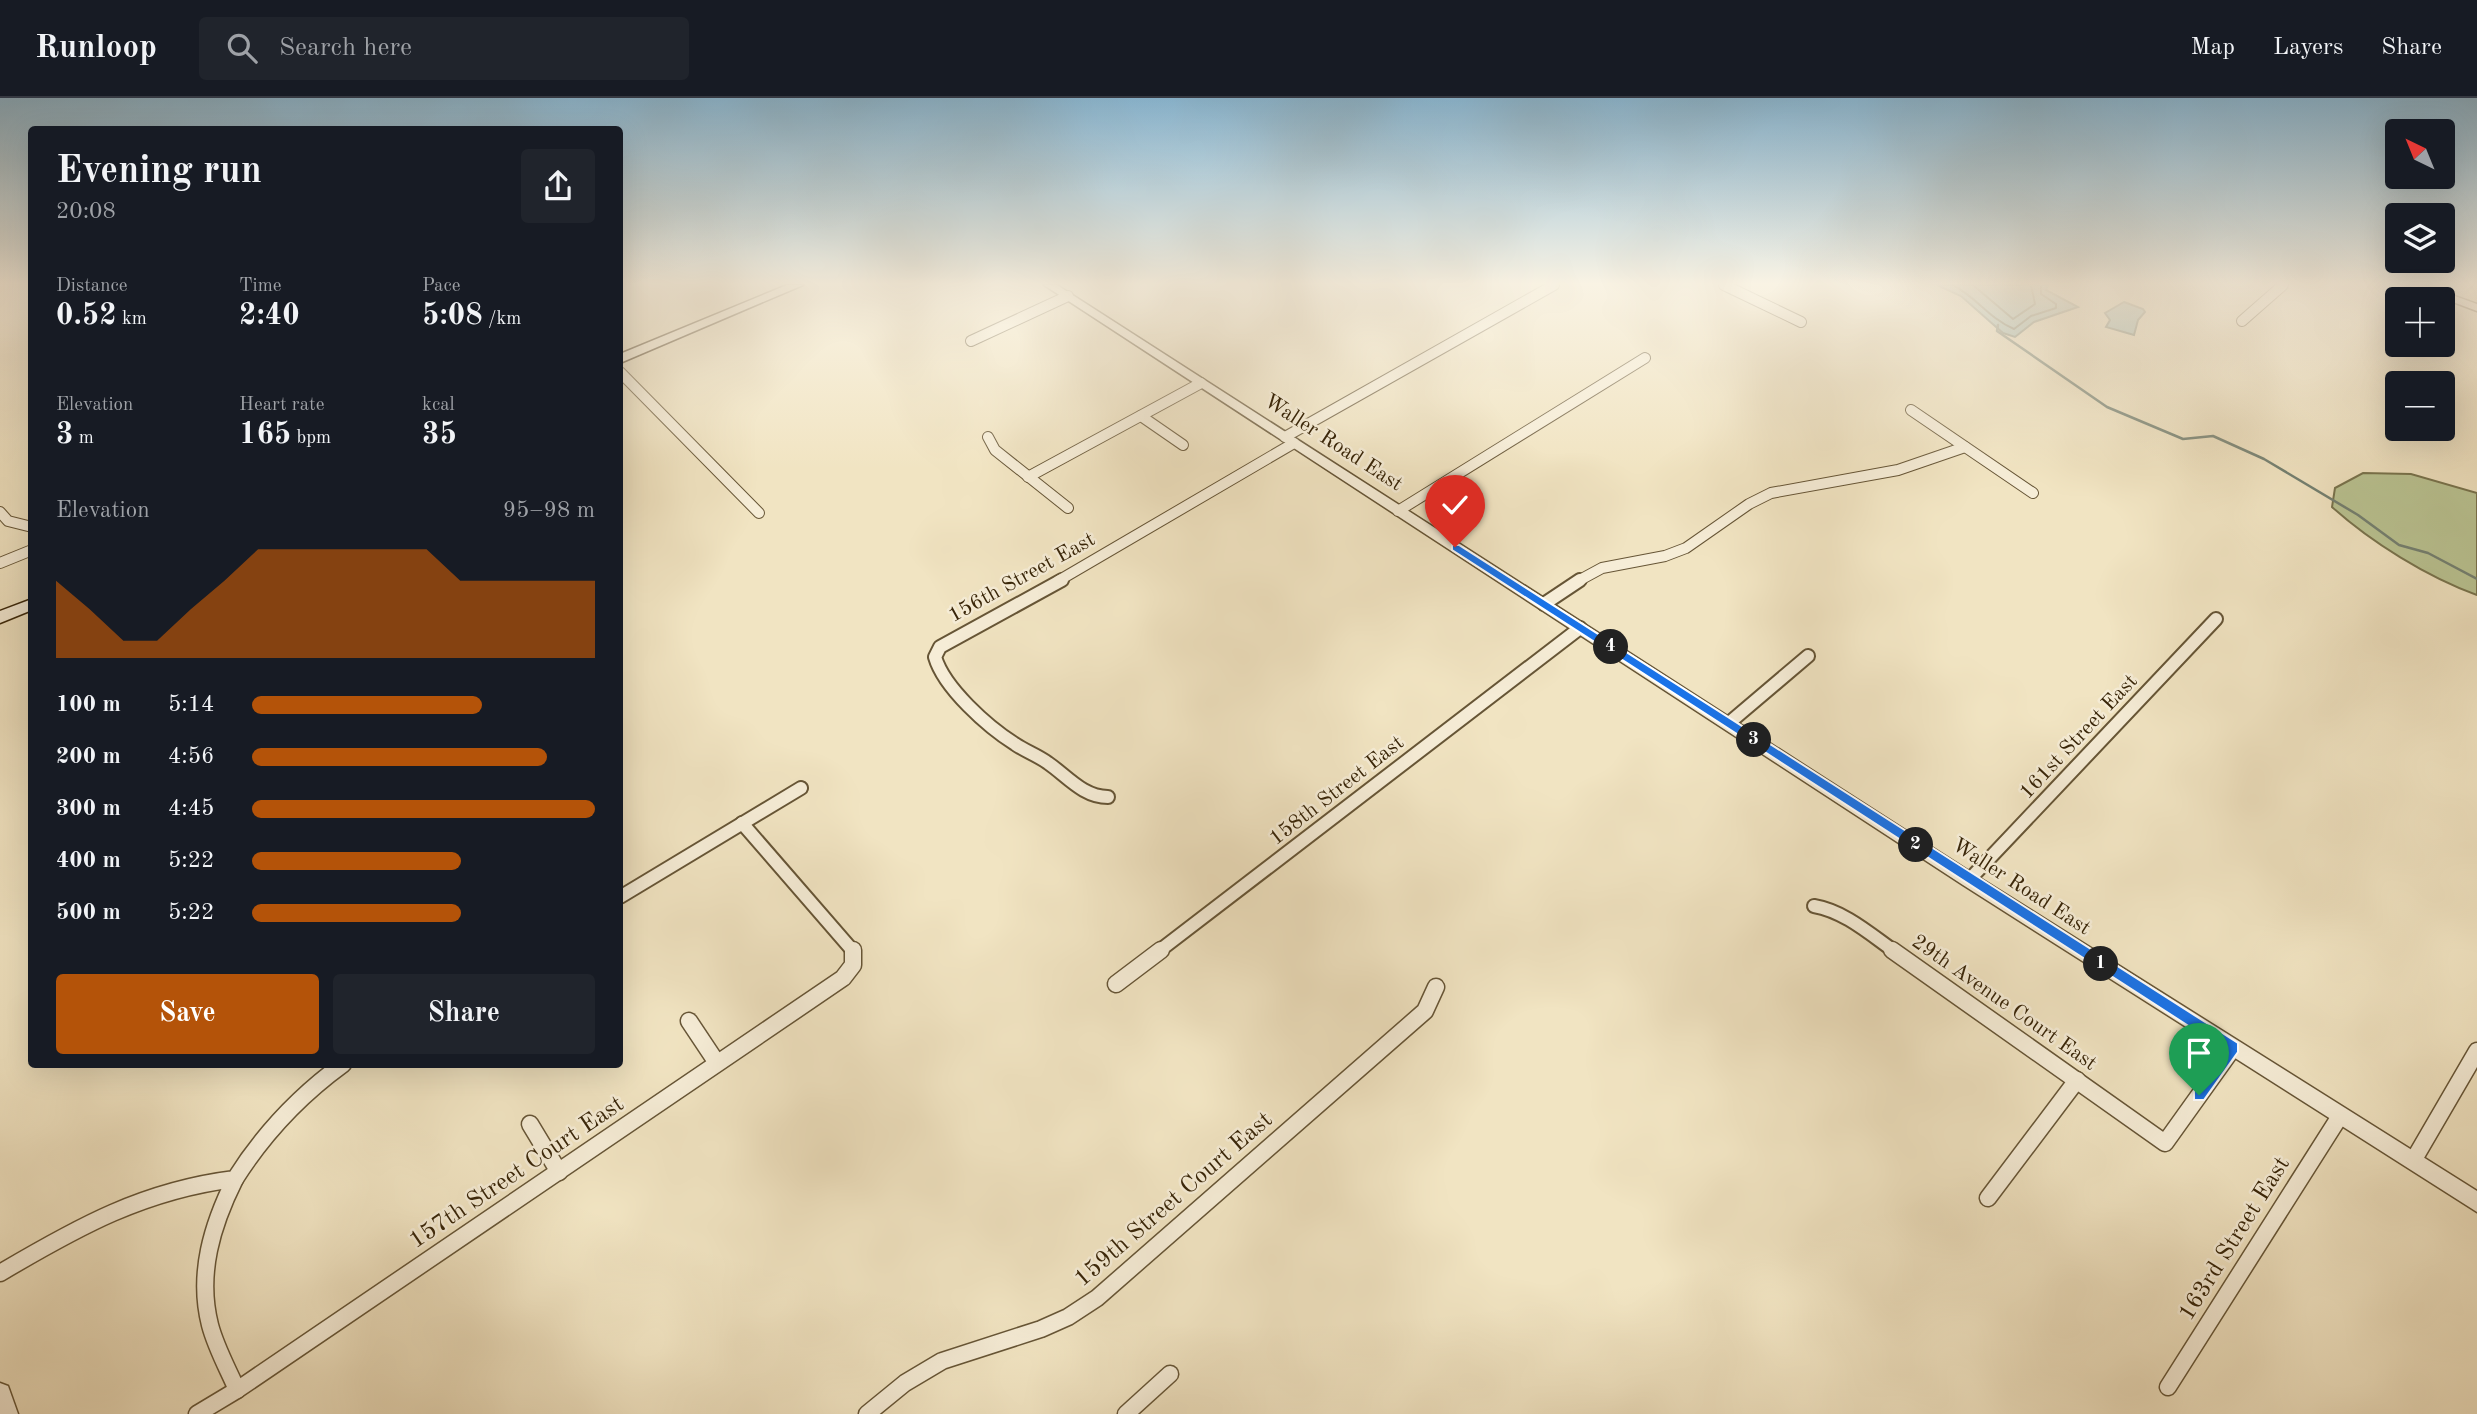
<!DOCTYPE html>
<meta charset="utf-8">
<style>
:root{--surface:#171b24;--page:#20242c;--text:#f1f3f6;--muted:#9ea1a6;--line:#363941;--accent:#b45309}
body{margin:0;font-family:"Old Standard TT",serif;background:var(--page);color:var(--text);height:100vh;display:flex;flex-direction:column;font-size:26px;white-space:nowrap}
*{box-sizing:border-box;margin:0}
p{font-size:23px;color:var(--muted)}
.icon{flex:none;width:38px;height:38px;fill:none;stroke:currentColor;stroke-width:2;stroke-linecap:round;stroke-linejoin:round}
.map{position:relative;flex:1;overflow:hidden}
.sheet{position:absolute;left:28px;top:28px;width:595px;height:942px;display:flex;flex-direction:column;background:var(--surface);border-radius:7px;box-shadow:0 7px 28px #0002}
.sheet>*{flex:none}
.needle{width:46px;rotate:317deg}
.fabs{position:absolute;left:2385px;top:21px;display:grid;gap:14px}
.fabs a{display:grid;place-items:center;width:70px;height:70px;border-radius:7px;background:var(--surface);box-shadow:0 7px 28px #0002;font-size:35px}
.pin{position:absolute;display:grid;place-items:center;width:60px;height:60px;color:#fff;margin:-72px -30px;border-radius:50% 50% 50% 0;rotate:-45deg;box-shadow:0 0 7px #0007}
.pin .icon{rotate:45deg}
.km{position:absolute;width:35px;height:35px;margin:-18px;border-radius:50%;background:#222;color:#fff;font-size:19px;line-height:35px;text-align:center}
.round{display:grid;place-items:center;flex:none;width:74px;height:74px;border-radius:7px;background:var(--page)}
.overview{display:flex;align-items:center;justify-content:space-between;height:119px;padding:0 28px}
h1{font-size:38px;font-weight:600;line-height:52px}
.metrics{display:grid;grid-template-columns:repeat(3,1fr);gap:10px;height:119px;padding:7px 28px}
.metrics div{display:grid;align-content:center}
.metrics b{font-size:30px;font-weight:600}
.metrics small{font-size:19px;font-weight:400}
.metrics p{font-size:19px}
.chart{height:196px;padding:14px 28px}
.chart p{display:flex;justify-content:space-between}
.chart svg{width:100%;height:126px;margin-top:7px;fill:var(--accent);opacity:.7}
.button{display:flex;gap:14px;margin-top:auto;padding:14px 28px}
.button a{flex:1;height:80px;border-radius:7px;background:var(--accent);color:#fff;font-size:28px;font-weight:600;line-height:80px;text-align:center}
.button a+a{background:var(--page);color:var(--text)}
ul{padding:0 28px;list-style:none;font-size:23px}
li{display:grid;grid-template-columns:112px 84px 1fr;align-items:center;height:52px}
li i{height:18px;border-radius:9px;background:var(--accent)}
header{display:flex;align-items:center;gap:42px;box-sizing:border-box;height:98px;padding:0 35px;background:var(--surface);border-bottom:2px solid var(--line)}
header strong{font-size:33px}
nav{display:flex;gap:38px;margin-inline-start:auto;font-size:24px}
.search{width:490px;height:63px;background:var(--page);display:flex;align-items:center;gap:18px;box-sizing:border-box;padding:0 24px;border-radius:7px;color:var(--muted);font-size:26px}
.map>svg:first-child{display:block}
.green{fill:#bac493;stroke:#79744e;stroke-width:2}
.water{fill:#9cbeb9;stroke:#748172;stroke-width:2}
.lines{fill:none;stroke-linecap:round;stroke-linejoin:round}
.shore{stroke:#6a7260;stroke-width:2}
.stream{stroke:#748172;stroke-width:2.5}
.minor-far2-casing{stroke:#665536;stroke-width:12}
.minor-far1-casing{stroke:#665536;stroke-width:16}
.minor-casing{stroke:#665536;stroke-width:19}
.tertiary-casing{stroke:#665536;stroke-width:3}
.secondary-casing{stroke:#382508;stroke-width:3}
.minor-far2{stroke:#f6edd7;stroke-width:10}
.minor-far1{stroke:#f6edd7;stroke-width:12}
.minor{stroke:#f6edd7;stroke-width:16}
.tertiary{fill:#f6edd7;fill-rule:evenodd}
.secondary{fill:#f6edd7;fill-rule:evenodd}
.route{fill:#1a73e8;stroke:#fff;stroke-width:2}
.labels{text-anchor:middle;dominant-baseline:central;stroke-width:5;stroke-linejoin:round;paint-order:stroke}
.street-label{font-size:21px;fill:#382508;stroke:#f6edd7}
.near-street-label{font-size:24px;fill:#382508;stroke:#f6edd7}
</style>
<header>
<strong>Runloop</strong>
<div class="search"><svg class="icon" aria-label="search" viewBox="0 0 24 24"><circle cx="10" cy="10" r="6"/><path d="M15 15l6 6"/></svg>Search here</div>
<nav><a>Map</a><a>Layers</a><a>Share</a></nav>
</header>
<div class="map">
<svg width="2477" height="1316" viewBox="0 0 2477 1316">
<rect width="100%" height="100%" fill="#f1e4c2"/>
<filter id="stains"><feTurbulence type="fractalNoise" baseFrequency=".00286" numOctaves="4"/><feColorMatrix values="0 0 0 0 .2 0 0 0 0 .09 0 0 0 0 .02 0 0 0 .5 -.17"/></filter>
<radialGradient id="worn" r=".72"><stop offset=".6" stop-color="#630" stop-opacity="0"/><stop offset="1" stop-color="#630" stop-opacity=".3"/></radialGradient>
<path class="green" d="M2363 375 2411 376 2477 395V497C2427 479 2371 444 2332 409L2335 390Z"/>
<g class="water">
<path d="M1937 187H2048L2046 192 2078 209 2034 224 2015 239 2003 235 1961 198Z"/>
<path d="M2124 204 2143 211 2145 214 2138 222 2134 237 2106 229 2110 222 2105 215Z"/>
</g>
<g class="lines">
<g class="shore">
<path d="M1953 187C1976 199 1990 221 2014 231L2031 218 2056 210V206L2041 196V187"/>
<path d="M1973 187 2013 221 2035 206 2031 187"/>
</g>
<path class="stream" d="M1998 227 1997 233 2107 309 2183 341 2213 338 2264 361 2358 417 2399 447 2428 455 2477 481"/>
<g class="minor-far2-casing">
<g id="minor-far2">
<path d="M1724 187 1801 224"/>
<path d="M2242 223 2283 187"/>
<path d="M971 243 1068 198"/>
<path d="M620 274 759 415"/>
<path d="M1911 312 2033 395"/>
<path d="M1141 318 1183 347"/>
<path d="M988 339 995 352 1068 410"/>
<path d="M1285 339 1554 187"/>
<path d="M1028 379 1201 285"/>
<path d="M1398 413 1645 260"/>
<path d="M0 414 8 423 32 429"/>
<path d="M0 465 32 452"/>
<path d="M1058 483 1294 345"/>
<path d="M1578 483 1602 470 1665 458 1686 450 1749 406 1771 395 1898 372 1965 349"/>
</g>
</g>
<g class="minor-far1-casing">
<g id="minor-far1">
<path d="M1062 482 940 549 935 559C944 590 988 629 1015 646 1025 653 1037 657 1048 665 1067 678 1083 699 1108 699"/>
<path d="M1544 506 1580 482"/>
<path d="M1729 625 1808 558"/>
<path d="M742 725 853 853"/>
<path d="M1969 782 2216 521"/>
<path d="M620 799 801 690"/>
<path d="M1814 808C1844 813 1870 836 1894 853"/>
<path d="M1159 853 1580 530"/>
</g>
</g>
<g class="minor-casing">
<g id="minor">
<path d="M1892 852 2165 1045 2233 950"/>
<path d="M1116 886 1161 852"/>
<path d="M689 923 717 965"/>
<path d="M530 1026 559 1074"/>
<path d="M2413 1063 2477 953"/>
<path d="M235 1081C212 1127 197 1176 210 1227 216 1250 228 1271 237 1292"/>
<path d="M1988 1100 2077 982"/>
<path d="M0 1175C78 1129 144 1092 235 1081 264 1035 299 998 343 966"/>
<path d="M2168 1289 2340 1018"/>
<path d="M197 1316 237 1292 843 880 853 867V852"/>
<path d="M867 1316 905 1285 942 1263 1041 1231 1068 1219 1097 1200 1425 913 1436 889"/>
<path d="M1126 1316 1170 1276"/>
</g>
</g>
<g class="tertiary-casing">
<g id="tertiary">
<path d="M1044 187H1057L1975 777 2477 1093V1114L1963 787Z"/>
<path d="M2408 187H2424L2477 206V213Z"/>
<path d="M0 1285 8 1288 18 1316H0Z"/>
</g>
</g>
<g class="secondary-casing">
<g id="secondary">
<path d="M787 187H803L620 265V256Z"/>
<path d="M32 501V512L0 525V513Z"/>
</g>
</g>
<use href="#minor-far2" class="minor-far2"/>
<use href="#minor-far1" class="minor-far1"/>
<use href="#minor" class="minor"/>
<use href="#tertiary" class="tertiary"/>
<use href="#secondary" class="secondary"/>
</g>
<linearGradient id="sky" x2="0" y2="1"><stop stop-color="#89b8d5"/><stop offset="0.5" stop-color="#f9f3e4"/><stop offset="1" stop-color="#f9f3e4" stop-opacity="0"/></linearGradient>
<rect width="2477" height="371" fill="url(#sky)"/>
<path class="route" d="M1452 447H1459L2238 945V954L2204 1002H2194V993L2224 951 1452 452Z"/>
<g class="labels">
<g class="street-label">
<text transform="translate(1333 345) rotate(33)">Waller Road East</text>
<text transform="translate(1022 480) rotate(-29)">156th Street East</text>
<text transform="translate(2079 639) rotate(-47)">161st Street East</text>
<text transform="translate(1337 693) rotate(-38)">158th Street East</text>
<text transform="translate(2021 789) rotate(33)">Waller Road East</text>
<text transform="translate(2004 905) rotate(35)">29th Avenue Court East</text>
</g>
<g class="near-street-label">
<text transform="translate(517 1075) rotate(-34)">157th Street Court East</text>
<text transform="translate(1174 1102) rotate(-41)">159th Street Court East</text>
<text transform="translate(2235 1141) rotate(-58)">163rd Street East</text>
</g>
</g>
<rect width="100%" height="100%" filter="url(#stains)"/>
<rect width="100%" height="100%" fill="url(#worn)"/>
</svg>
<div class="fabs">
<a><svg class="needle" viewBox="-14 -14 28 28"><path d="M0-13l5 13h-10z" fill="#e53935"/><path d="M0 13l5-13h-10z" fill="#9ea1a6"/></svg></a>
<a><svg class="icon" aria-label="layers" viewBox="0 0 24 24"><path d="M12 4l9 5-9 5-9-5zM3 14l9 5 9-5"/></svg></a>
<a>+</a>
<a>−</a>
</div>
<div class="pin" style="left:2199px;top:997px;background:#1e9e55"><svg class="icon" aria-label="arrive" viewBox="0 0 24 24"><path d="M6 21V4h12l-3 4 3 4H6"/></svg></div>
<div class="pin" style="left:1455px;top:449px;background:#d93025"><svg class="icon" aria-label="check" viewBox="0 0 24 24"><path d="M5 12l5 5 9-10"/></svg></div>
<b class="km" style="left:2101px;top:866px">1</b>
<b class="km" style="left:1916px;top:747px">2</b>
<b class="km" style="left:1754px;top:642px">3</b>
<b class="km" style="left:1611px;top:549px">4</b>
<section class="sheet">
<div class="overview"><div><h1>Evening run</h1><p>20:08</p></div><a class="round"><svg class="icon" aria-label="share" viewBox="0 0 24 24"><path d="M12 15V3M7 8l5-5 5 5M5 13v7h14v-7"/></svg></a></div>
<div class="metrics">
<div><p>Distance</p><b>0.52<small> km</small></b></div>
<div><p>Time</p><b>2:40</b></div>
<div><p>Pace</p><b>5:08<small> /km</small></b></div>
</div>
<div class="metrics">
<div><p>Elevation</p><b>3<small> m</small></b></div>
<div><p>Heart rate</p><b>165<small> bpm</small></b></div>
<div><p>kcal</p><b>35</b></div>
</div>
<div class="chart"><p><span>Elevation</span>95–98 m</p>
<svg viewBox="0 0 160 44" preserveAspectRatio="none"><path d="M0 44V17L10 27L20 38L30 38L40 27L50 17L60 6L70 6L80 6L90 6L100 6L110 6L120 17L130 17L140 17L150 17L160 17V44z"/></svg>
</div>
<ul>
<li><b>100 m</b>5:14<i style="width:67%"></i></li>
<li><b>200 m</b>4:56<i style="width:86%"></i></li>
<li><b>300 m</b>4:45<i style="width:100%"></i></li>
<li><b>400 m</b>5:22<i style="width:61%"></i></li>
<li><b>500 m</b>5:22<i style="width:61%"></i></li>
</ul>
<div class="button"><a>Save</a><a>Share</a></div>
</section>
</div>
